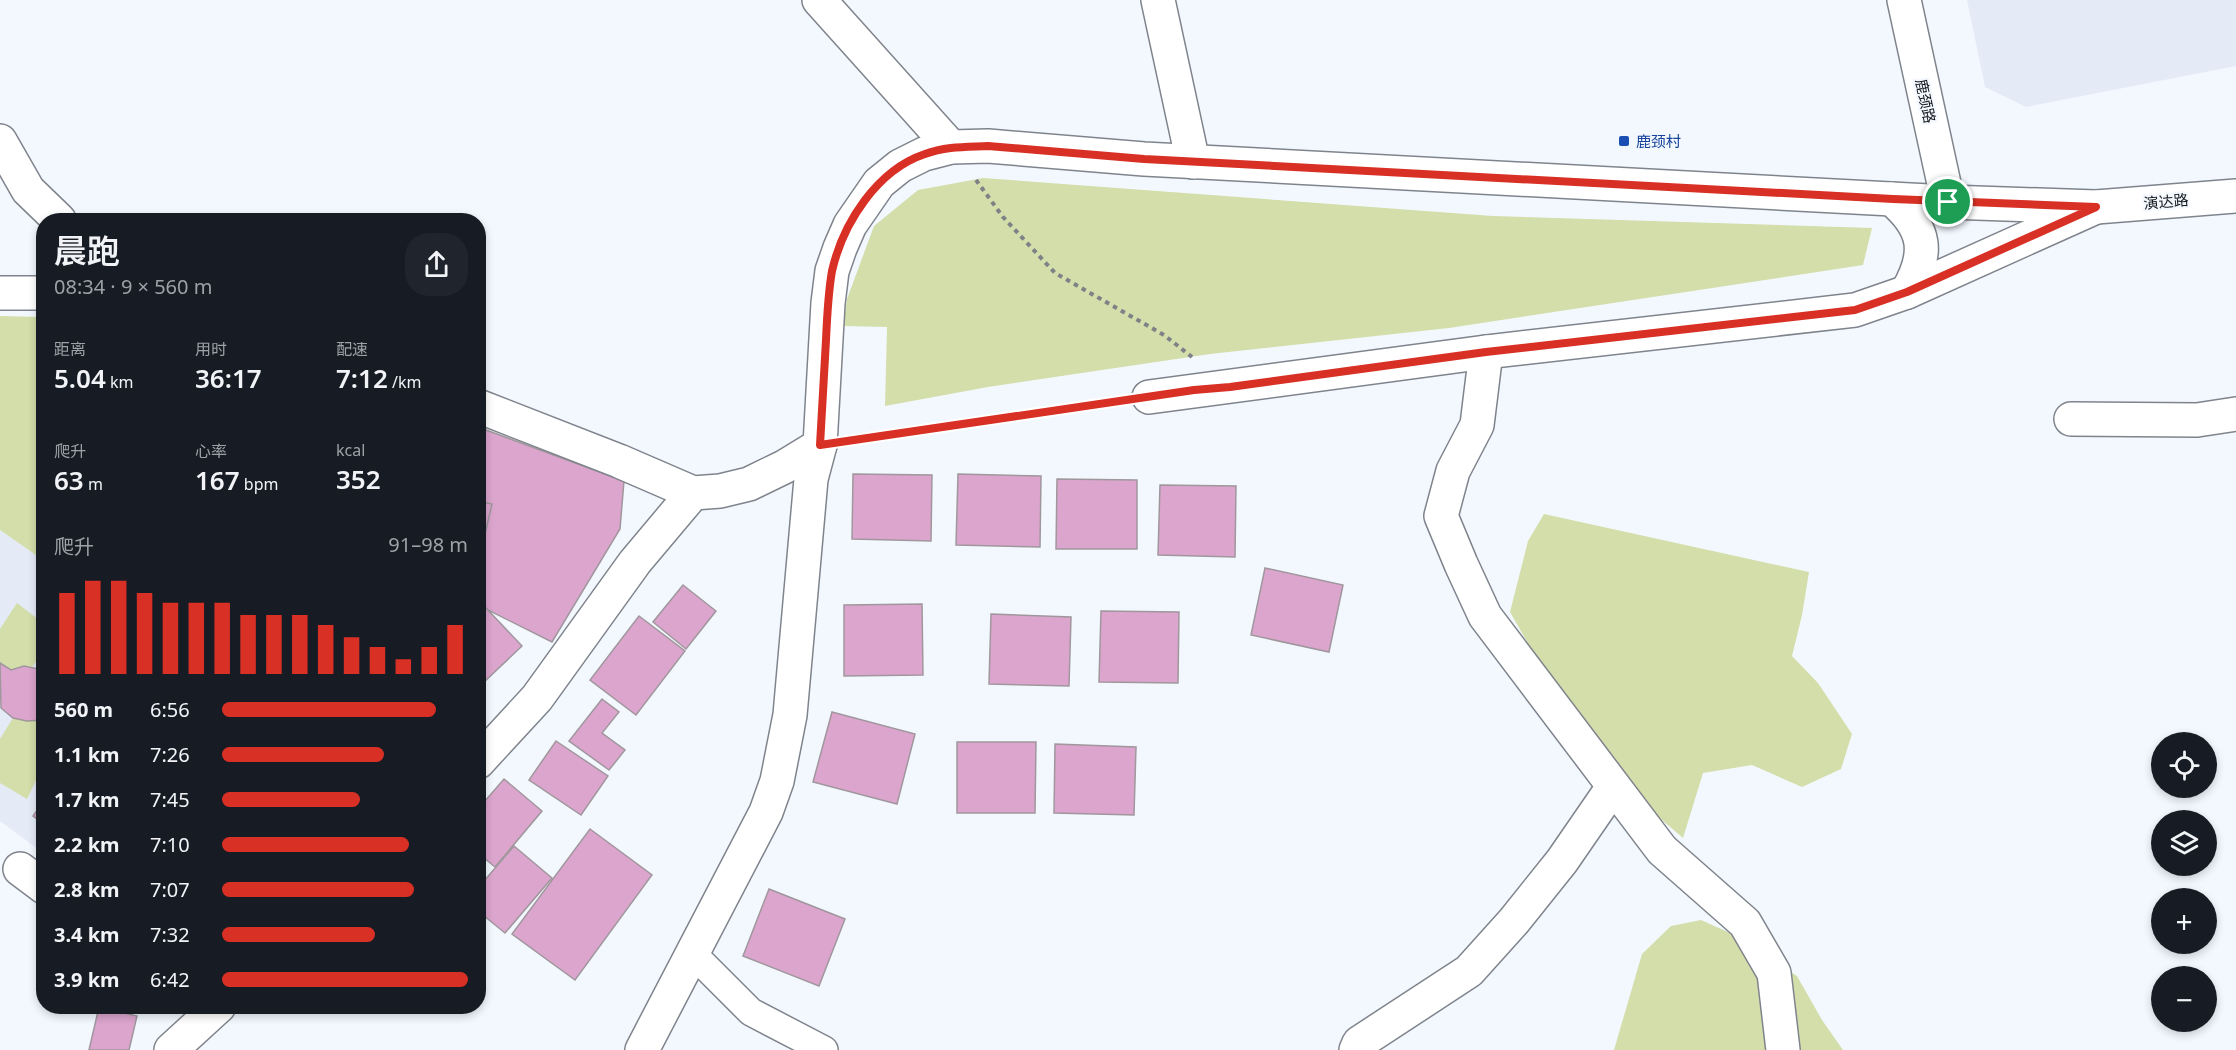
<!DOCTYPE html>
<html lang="zh">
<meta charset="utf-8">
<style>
:root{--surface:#171b24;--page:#20242c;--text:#f1f3f6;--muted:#9ea1a6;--accent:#d93025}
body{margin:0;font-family:"Noto Sans","Noto Sans SC",sans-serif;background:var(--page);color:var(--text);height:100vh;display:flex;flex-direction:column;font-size:22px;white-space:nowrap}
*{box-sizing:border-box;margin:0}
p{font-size:20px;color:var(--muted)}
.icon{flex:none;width:33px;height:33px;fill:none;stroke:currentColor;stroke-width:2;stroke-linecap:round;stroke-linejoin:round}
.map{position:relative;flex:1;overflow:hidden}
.details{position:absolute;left:36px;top:213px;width:450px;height:801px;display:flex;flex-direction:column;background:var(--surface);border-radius:24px;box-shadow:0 3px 9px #0003}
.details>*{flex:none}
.fabs{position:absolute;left:2151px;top:732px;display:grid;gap:12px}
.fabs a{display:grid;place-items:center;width:66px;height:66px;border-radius:50%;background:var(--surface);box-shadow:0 3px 9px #0003;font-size:30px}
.pin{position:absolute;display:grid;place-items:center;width:51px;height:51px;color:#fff;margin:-26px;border:3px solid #fff;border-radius:50%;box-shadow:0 2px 6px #0007}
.round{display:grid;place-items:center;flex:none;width:63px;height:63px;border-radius:24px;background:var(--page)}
.summary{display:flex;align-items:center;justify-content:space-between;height:102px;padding:0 18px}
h1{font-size:33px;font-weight:600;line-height:45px}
.stats{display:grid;grid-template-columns:repeat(3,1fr);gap:9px;height:102px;padding:6px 18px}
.stats div{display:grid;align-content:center}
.stats b{font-size:26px;font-weight:600}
.stats small{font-size:16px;font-weight:400}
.stats p{font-size:16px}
.chart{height:168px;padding:12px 18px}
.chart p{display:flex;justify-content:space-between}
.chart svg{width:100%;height:108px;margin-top:6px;stroke:var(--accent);stroke-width:6}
ul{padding:0 18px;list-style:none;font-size:20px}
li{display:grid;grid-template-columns:96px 72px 1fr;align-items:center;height:45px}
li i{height:15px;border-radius:8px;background:var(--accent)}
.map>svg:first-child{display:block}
.built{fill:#e4ebf7}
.green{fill:#d3deaa}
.building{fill:#dca5cd;stroke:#a0979d;stroke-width:1.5}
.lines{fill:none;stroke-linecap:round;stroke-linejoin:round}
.pedestrian-casing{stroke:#7f848c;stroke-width:30}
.minor-casing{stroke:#7f848c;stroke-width:36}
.tertiary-casing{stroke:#7f848c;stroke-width:36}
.path{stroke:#7e8186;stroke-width:4;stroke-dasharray:4.5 4.5;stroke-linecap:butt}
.pedestrian{stroke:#fff;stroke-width:27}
.minor{stroke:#fff;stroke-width:33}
.tertiary{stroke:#fff;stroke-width:33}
.route-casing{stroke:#fff;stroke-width:12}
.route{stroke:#d93025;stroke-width:8}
.transit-dot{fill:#1a4fb4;stroke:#f3f8ff;stroke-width:2}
.labels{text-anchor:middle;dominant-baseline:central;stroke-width:4.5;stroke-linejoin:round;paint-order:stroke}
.street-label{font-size:15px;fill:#141518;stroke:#f3f8ff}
.transit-label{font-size:15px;fill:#164399;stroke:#f3f8ff;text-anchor:start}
</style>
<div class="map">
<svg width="2236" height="1050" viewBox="0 0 2236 1050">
<rect width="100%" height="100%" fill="#f3f8ff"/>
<g class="built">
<path d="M1967 0H2236V66L2026 107 1985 87Z"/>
<path d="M0 530 43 560V853L0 821Z"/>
</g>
<g class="green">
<path d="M983 178 1493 216 1872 228 1863 265 1449 328 1210 354 988 387 885 406 887 327 843 326 847 299 874 226 918 190Z"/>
<path d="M0 316 43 317V560L0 530Z"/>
<path d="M1544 514 1809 572 1802 615 1792 656 1818 683 1852 734 1841 769 1802 787 1752 765 1703 773 1683 838 1634 796 1563 705 1510 612 1528 541Z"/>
<path d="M17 603 43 623V652L32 667 24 666 11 670 0 663V629Z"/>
<path d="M13 718 40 721 43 724V766L27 799 0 783V739Z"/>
<path d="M1701 920 1730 933 1797 976 1822 1020 1843 1050H1614L1642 954 1671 926Z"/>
</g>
<g class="building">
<path d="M478 427 624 481 620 529 552 642 478 605Z"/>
<path d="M853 474 932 475 931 541 852 539Z"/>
<path d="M958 474 1041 476 1040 547 956 545Z"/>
<path d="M1057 479 1137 480V549H1056Z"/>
<path d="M1160 485 1236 486 1235 557 1158 555Z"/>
<path d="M478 501 492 504 479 560H478Z"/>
<path d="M1265 568 1343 585 1329 652 1251 635Z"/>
<path d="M683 585 716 611 686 649 653 622Z"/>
<path d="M922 604 923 675 844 676V605Z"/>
<path d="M486 608 522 646 483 683 478 679V615Z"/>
<path d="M1101 611 1179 612 1178 683 1099 682Z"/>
<path d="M991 614 1071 617 1069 686 989 684Z"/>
<path d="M639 616 685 651 636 715 590 680Z"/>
<path d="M0 663 11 670 24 666 44 670V720L27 721 13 718 1 708Z"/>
<path d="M602 699 619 712 602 733 625 750 609 770 569 741Z"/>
<path d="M832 712 915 734 897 804 813 782Z"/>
<path d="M556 741 608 776 581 815 529 780Z"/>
<path d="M957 742H1036L1035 813H957Z"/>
<path d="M1055 744 1136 747 1134 815 1054 813Z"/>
<path d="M504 779 542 811 495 867 478 853V809Z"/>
<path d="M44 800V824L33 816Z"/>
<path d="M590 829 652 875 575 980 512 934Z"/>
<path d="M514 846 552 878 505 933 478 911V888Z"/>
<path d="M769 889 845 919 819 986 743 956Z"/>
<path d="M99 1007 137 1016 129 1050H89Z"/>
</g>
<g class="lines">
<g class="pedestrian-casing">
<path id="pedestrian" d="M692 953 751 1012 824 1050"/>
</g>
<g class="minor-casing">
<g id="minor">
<path d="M819 0 951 147"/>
<path d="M1158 0 1193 162"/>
<path d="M1904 0 1948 202"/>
<path d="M0 293H44"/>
<path d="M1486 352 1477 425 1453 471 1441 516 1461 564 1485 616 1662 850 1745 923 1774 973 1783 1050"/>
<path d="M1149 397 1486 352 1855 310 1907 292 2096 207"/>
<path d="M2071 419 2197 420 2236 414"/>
<path d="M478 762 537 698 635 562 693 493"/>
<path d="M20 869 44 887"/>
<path d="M171 1050 219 1006"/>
<path d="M642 1050 766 812 777 781 790 715 811 479 820 445"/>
<path d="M1356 1050 1359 1043 1469 971 1514 921 1562 861 1613 787"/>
</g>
</g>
<g class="tertiary-casing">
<g id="tertiary">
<path d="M0 141 28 190 59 220"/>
<path d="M1892 199C1927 229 1929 254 1907 292"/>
<path d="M478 406 619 461 693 493 720 491 749 484 784 467 820 445 828 303 832 271 840 248 850 225 879 183 900 166 924 154 951 147 988 146 1144 159 1948 202 2096 207 2236 196"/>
</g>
</g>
<g class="path">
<path d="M976 180 1003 217 1055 273 1164 335 1192 357"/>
<path d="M854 440 1116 402"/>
</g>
<use href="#pedestrian" class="pedestrian"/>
<use href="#minor" class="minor"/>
<use href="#tertiary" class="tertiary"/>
</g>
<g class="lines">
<g class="route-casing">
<path id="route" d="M988 146 1144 159 1893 199 2096 207 1907 292 1855 310 1486 352 1230 387 1194 390 820 445C822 410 824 375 826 340 827 317 828 294 832 271 843 223 877 170 925 154 946 146 967 147 988 146Z"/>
</g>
<use href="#route" class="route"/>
</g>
<rect class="transit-dot" x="1618" y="135" width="12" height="12" rx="3"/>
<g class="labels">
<g class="street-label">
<text transform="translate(1926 101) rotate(78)">鹿颈路</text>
<text transform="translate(2166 201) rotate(-5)">演达路</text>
</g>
<g class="transit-label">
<text x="1636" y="141">鹿颈村</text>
</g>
</g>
</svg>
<div class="fabs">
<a><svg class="icon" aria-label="locate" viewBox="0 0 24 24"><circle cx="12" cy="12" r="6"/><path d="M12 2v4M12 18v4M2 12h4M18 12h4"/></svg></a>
<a><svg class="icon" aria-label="layers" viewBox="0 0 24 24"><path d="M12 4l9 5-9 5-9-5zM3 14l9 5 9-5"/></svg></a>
<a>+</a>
<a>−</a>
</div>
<div class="pin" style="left:1948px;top:202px;background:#1e9e55"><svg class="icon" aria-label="arrive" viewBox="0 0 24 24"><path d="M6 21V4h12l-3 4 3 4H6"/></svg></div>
<section class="details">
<div class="summary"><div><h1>晨跑</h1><p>08:34 · 9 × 560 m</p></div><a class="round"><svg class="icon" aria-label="share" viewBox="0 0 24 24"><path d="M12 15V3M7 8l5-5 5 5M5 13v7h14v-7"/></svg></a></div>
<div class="stats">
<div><p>距离</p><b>5.04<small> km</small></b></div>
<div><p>用时</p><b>36:17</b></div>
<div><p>配速</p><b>7:12<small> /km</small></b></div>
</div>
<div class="stats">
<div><p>爬升</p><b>63<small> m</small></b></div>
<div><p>心率</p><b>167<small> bpm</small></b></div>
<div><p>kcal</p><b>352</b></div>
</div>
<div class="chart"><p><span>爬升</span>91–98 m</p>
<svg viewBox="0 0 160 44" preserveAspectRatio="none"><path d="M5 44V11M15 44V6M25 44V6M35 44V11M45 44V15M55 44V15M65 44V15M75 44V20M85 44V20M95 44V20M105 44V24M115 44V29M125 44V33M135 44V38M145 44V33M155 44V24"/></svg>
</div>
<ul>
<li><b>560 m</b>6:56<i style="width:87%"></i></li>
<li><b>1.1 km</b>7:26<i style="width:66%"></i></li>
<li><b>1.7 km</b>7:45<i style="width:56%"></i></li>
<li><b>2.2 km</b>7:10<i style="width:76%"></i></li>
<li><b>2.8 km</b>7:07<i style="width:78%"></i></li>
<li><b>3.4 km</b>7:32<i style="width:62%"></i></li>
<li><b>3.9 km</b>6:42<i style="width:100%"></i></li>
</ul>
</section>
</div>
